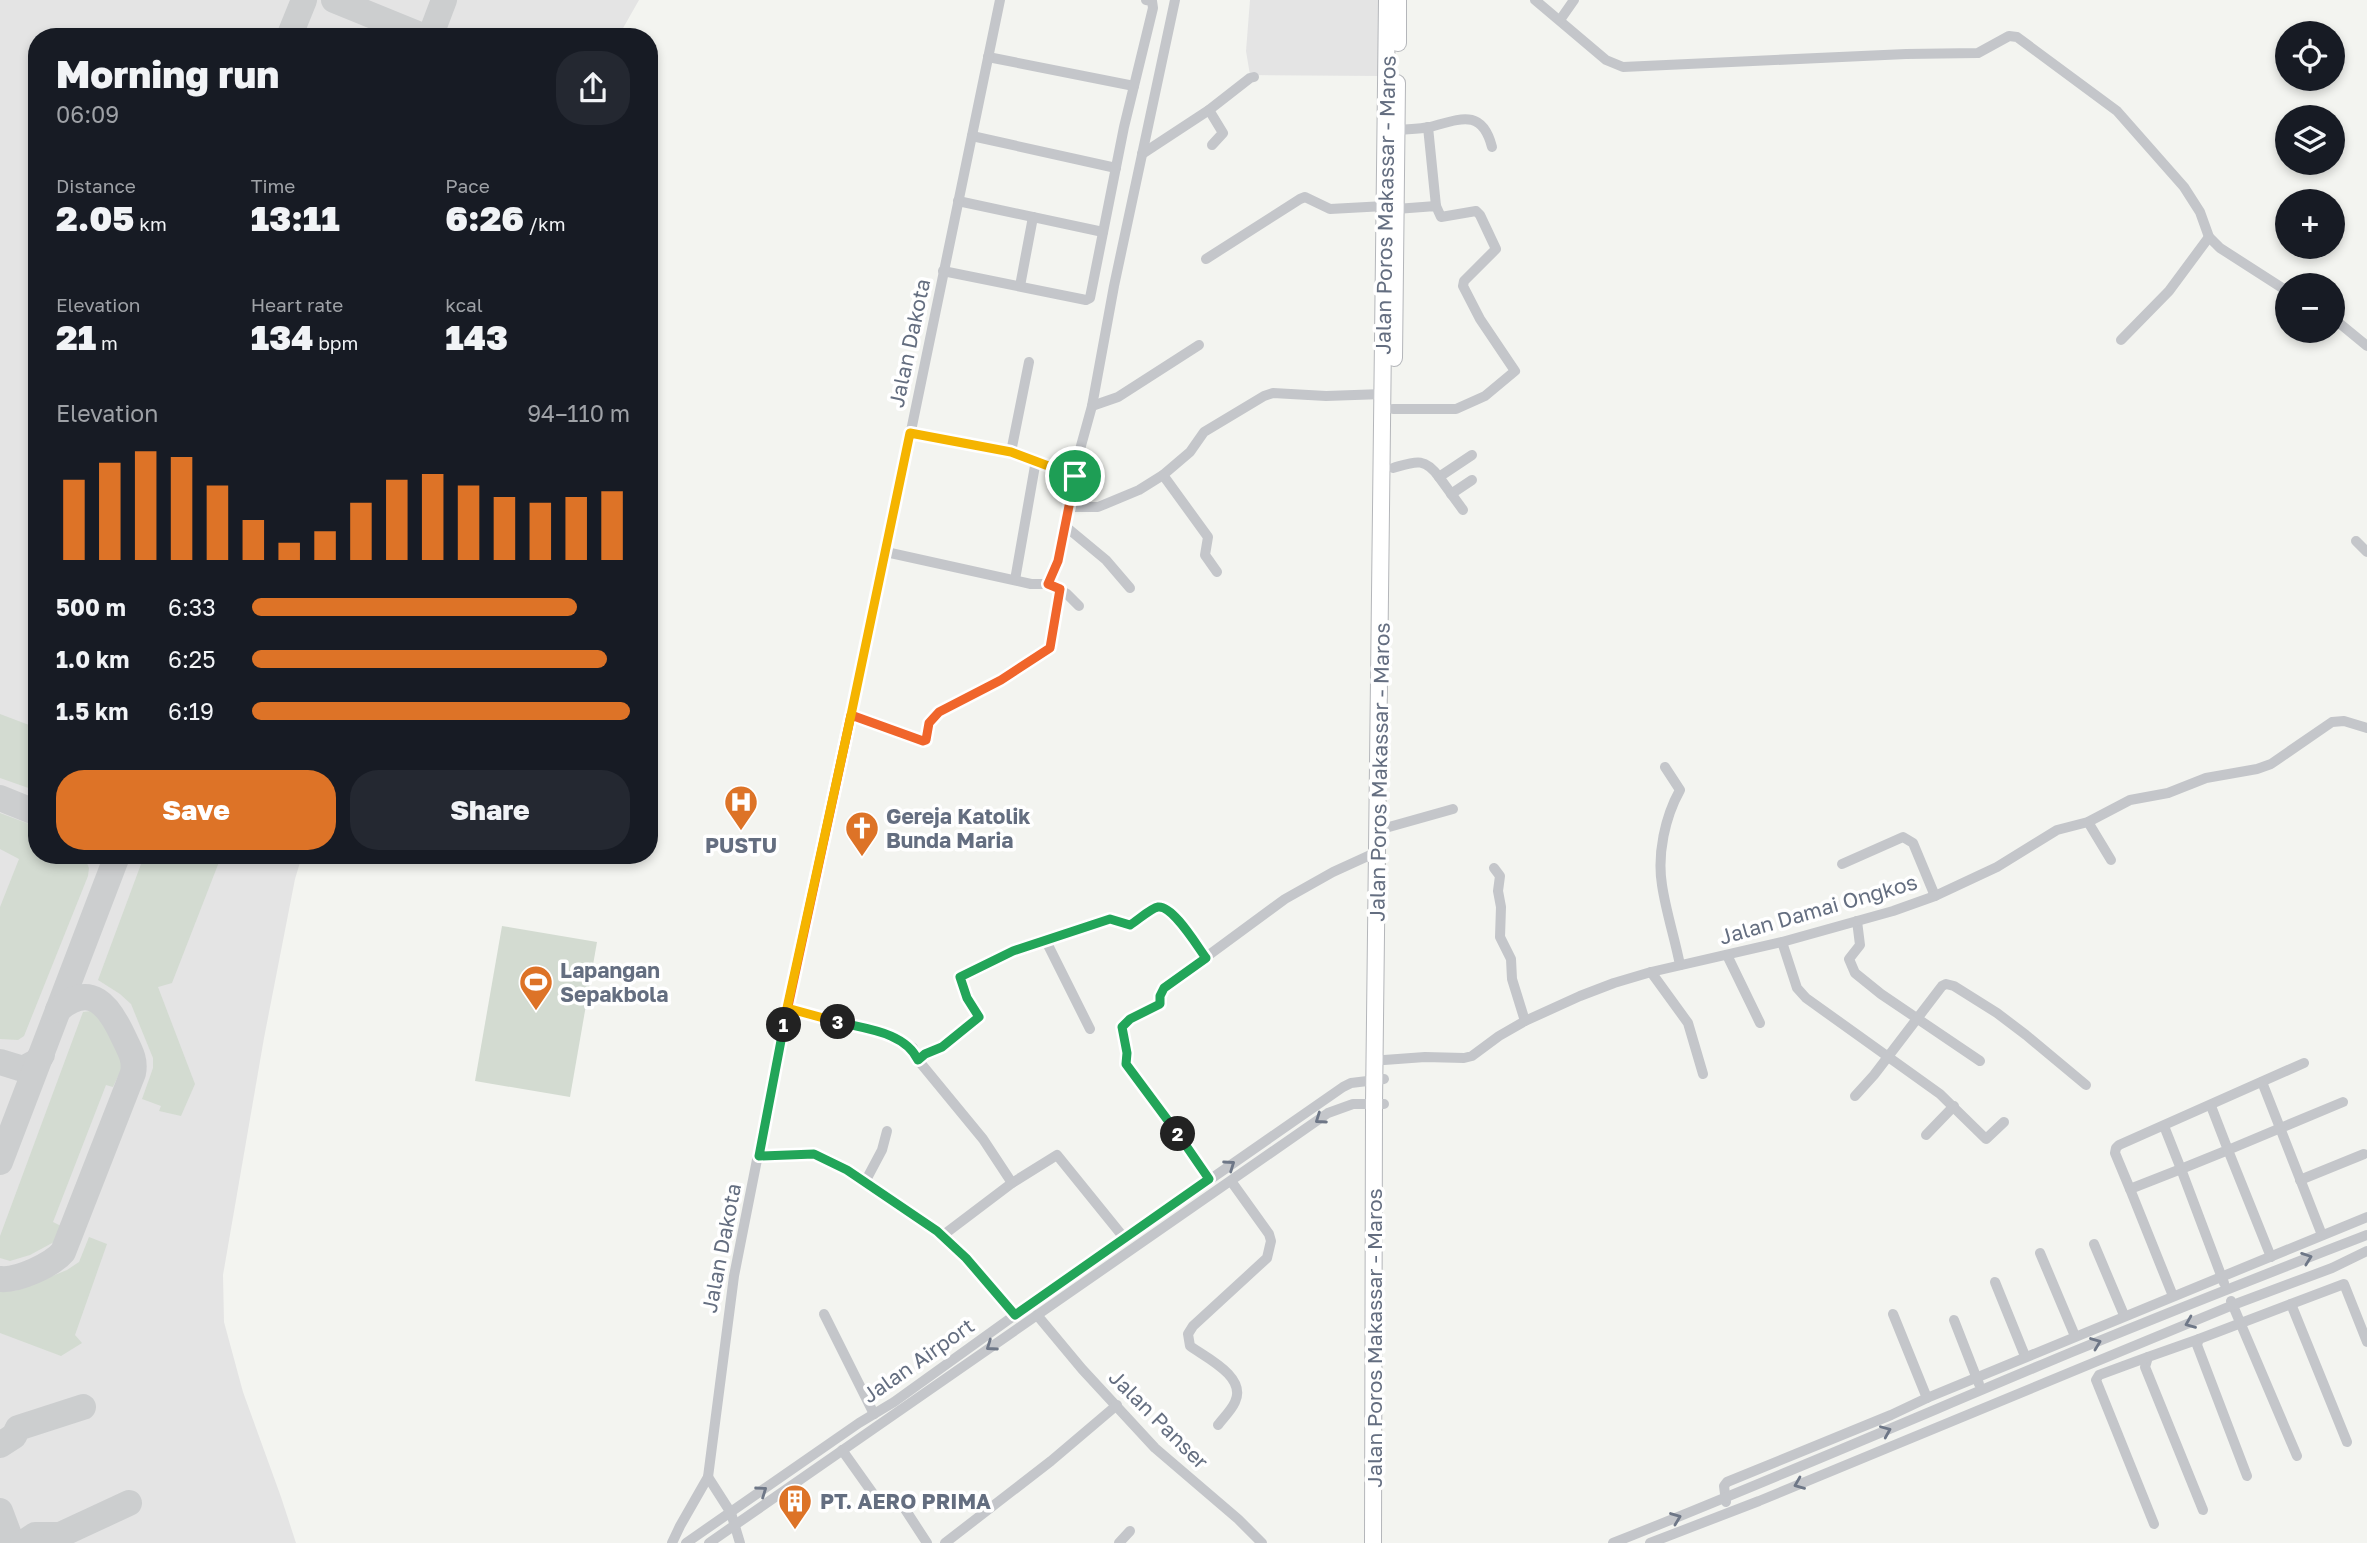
<!DOCTYPE html>
<meta charset="utf-8">
<style>
:root{--surface:#171b24;--page:#242831;--text:#f1f3f6;--muted:#9ea1a6;--accent:#dd7327}
body{margin:0;font-family:"Golos Text",sans-serif;background:var(--page);color:var(--text);height:100vh;display:flex;flex-direction:column;font-size:26px;white-space:nowrap}
*{box-sizing:border-box;margin:0}
p{font-size:23px;color:var(--muted)}
.icon{flex:none;width:38px;height:38px;fill:none;stroke:currentColor;stroke-width:2;stroke-linecap:round;stroke-linejoin:round}
.map{position:relative;flex:1;overflow:hidden}
.drawer{position:absolute;left:28px;top:28px;width:630px;height:836px;display:flex;flex-direction:column;background:var(--surface);border-radius:28px;box-shadow:0 4px 10px #0003}
.drawer>*{flex:none}
.fabs{position:absolute;left:2275px;top:21px;display:grid;gap:14px}
.fabs a{display:grid;place-items:center;width:70px;height:70px;border-radius:50%;background:var(--surface);box-shadow:0 4px 10px #0003;font-size:35px}
.pin{position:absolute;display:grid;place-items:center;width:60px;height:60px;color:#fff;margin:-30px;border:4px solid #fff;border-radius:50%;box-shadow:0 2px 7px #0007}
.km{position:absolute;width:35px;height:35px;margin:-18px;border-radius:50%;background:#222;color:#fff;font-size:19px;line-height:35px;text-align:center}
.round{display:grid;place-items:center;flex:none;width:74px;height:74px;border-radius:28px;background:var(--page)}
.overview{display:flex;align-items:center;justify-content:space-between;height:119px;padding:0 28px}
h1{font-size:38px;font-weight:800;line-height:52px}
.stats{display:grid;grid-template-columns:repeat(3,1fr);gap:10px;height:119px;padding:7px 28px}
.stats div{display:grid;align-content:center}
.stats b{font-size:35px;font-weight:800}
.stats small{font-size:19px;font-weight:400}
.stats p{font-size:19px}
.chart{height:196px;padding:14px 28px}
.chart p{display:flex;justify-content:space-between}
.chart svg{width:100%;height:126px;margin-top:7px;stroke:var(--accent);stroke-width:6}
.cta{display:flex;gap:14px;margin-top:auto;padding:14px 28px}
.cta a{flex:1;height:80px;border-radius:28px;background:var(--accent);color:#fff;font-size:28px;font-weight:800;line-height:80px;text-align:center}
.cta a+a{background:var(--page);color:var(--text)}
ul{padding:0 28px;list-style:none;font-size:23px}
li{display:grid;grid-template-columns:112px 84px 1fr;align-items:center;height:52px}
li i{height:18px;border-radius:9px;background:var(--accent)}
.map>svg:first-child{display:block}
.built{fill:#e4e4e4}
.green{fill:#d3dbd1}
.lines{fill:none;stroke-linecap:round;stroke-linejoin:round}
.taxiway{stroke:#cccecf;stroke-width:26}
.highway-casing{stroke:#b4b6ba;stroke-width:18}
.minor{stroke:#c4c6ca;stroke-width:10}
.highway{stroke:#fff;stroke-width:16}
.oneway{stroke:#6e7787}
.split-1-casing{stroke:#fff;stroke-width:14}
.split-2-casing{stroke:#fff;stroke-width:14}
.split-3-casing{stroke:#fff;stroke-width:14}
.split-4-casing{stroke:#fff;stroke-width:14}
.split-1{stroke:#f0652b;stroke-width:9}
.split-2{stroke:#22a559;stroke-width:9}
.split-3{stroke:#22a559;stroke-width:9}
.split-4{stroke:#f5b400;stroke-width:9}
.labels{text-anchor:middle;dominant-baseline:central;stroke-width:7;stroke-linejoin:round;paint-order:stroke}
.street-label{font-size:21px;fill:#646e80;stroke:#fff}
.poi-label{font-size:21px;font-weight:bold;fill:#646e80;stroke:#fff;text-anchor:start}
</style>
<div class="map">
<svg width="2367" height="1543" viewBox="0 0 2367 1543">
<rect width="100%" height="100%" fill="#f3f4f0"/>
<g class="built">
<path d="M0 0H639L618 37H37V856H302L295 879 264 1038 223 1275 224 1322 243 1392 281 1497 296 1543H0Z"/>
<path d="M1250 0H1380L1381 76 1250 75 1246 51Z"/>
</g>
<g class="green">
<path d="M37 709V791L0 778V714L29 725Z"/>
<path d="M0 813 37 827V856H84L89 868 88 876 24 1036 18 1040 0 1039V907L19 859 0 849Z"/>
<path d="M144 856H195L219 862 172 983 158 987 195 1084 181 1116 159 1111 161 1106 142 1099 153 1068V1058L131 1004 120 994 98 980Z"/>
<path d="M502 926 597 942 570 1097 475 1081Z"/>
<path d="M91 1011C108 1022 116 1041 126 1059L113 1087 106 1085 53 1222 61 1226 54 1242 30 1255 10 1261 0 1258V1236L83 1012Z"/>
<path d="M89 1237 107 1244 75 1335 82 1343 61 1356 0 1333V1288L9 1291 18 1290 67 1270 79 1262Z"/>
</g>
<g class="lines">
<g class="taxiway">
<path d="M334 0 425 37"/>
<path d="M289 37 304 0"/>
<path d="M430 37 444 0"/>
<path d="M0 798 37 813"/>
<path d="M0 1062 23 1069 36 1062 42 1055"/>
<path d="M0 1162 117 856"/>
<path d="M0 1279C17 1281 52 1265 63 1252L133 1073C136 1059 129 1049 123 1036 109 1006 91 981 58 1010"/>
<path d="M0 1445 14 1436 18 1428 83 1407"/>
<path d="M0 1511 12 1543"/>
<path d="M23 1543 35 1535H60"/>
<path d="M53 1543 60 1535 129 1503"/>
</g>
<g class="highway-casing">
<g id="highway">
<path d="M1398 43V0"/>
<path d="M1394 358 1397 83"/>
<path d="M1373 1543 1374 1104 1387 0"/>
</g>
</g>
<g class="minor">
<path d="M1535 0 1606 60 1623 67 1906 54 1978 53 2009 36 2017 37 2117 111 2184 187 2200 212 2209 237 2220 248 2287 291"/>
<path d="M1560 20 1574 0"/>
<path d="M988 57 1134 86"/>
<path d="M1209 110 1223 133 1212 145"/>
<path d="M1428 127 1436 206"/>
<path d="M1397 130C1408 129 1420 129 1430 127 1460 119 1482 108 1492 147"/>
<path d="M972 136 1116 168"/>
<path d="M1142 154 1209 110 1250 78 1254 77"/>
<path d="M958 201 1103 232"/>
<path d="M1206 259 1300 199 1305 197 1330 209 1385 206"/>
<path d="M943 271 1086 300 1090 298 1124 127 1153 8 1152 1 1146 0"/>
<path d="M1020 286 1033 217"/>
<path d="M2333 318 2367 346"/>
<path d="M2121 340 2169 291 2209 237"/>
<path d="M1092 406 1118 397 1199 345"/>
<path d="M1393 409H1456L1485 396 1515 371 1480 319 1463 286 1464 281 1496 249 1480 215 1476 211 1441 217 1436 206 1396 209"/>
<path d="M910 433 1011 452 1075 476"/>
<path d="M1011 452 1029 362"/>
<path d="M1393 468C1414 462 1424 456 1439 477L1472 455"/>
<path d="M1163 475 1208 537 1205 555 1217 572"/>
<path d="M1439 477 1463 510"/>
<path d="M1451 494 1472 480"/>
<path d="M1069 507H1098L1139 490 1163 475 1190 452 1204 432 1264 396 1273 393 1326 396 1383 394"/>
<path d="M1065 526 1106 560 1130 588"/>
<path d="M2356 541 2367 552"/>
<path d="M886 552 1031 584H1048L1057 561 1079 453 1092 406 1114 286 1175 0"/>
<path d="M1015 580 1036 460"/>
<path d="M1054 587 1067 594 1079 606"/>
<path d="M851 715 920 740H926L929 723 939 712 1001 680 1050 648 1060 589"/>
<path d="M1665 767 1680 790C1665 817 1657 854 1662 885 1666 912 1675 939 1680 965"/>
<path d="M2088 822 2111 860"/>
<path d="M1389 827 1453 809"/>
<path d="M1842 864 1903 837 1913 843 1935 896"/>
<path d="M1494 868 1500 876 1498 891 1501 907 1500 937 1511 959 1512 979 1525 1021"/>
<path d="M1857 921 1860 945 1849 959 1855 973 1881 994 1980 1061"/>
<path d="M1045 939 1110 919 1130 925 1153 908 1160 907 1173 914 1206 958"/>
<path d="M1782 942 1797 988 1806 998 1940 1094 1986 1139 2004 1122"/>
<path d="M1727 955 1760 1023"/>
<path d="M1651 972 1688 1023 1703 1074"/>
<path d="M787 1008 893 1037 913 1048 918 1060 925 1054 942 1047 979 1017 967 998 960 977 996 959 1045 939 1090 1029"/>
<path d="M918 1060 983 1139 1012 1183 1057 1155 1125 1239"/>
<path d="M1384 1060 1425 1057 1464 1058 1472 1056 1499 1036 1525 1021 1580 996 1614 983 1651 972 1782 942 1893 911 1935 896 1997 867 2057 830 2088 822 2130 800 2168 793 2206 778 2257 769 2271 764 2332 722 2344 721 2367 728"/>
<path d="M2262 1082 2322 1235"/>
<path d="M1855 1096 1874 1075 1942 986 1946 984 1954 986 1997 1013 2026 1035 2086 1085"/>
<path d="M2164 1126 2181 1169 2228 1150 2211 1106"/>
<path d="M1926 1135 1954 1106"/>
<path d="M759 1156 814 1154 847 1170 937 1231 966 1258 1015 1315"/>
<path d="M1209 1179 1184 1141 1126 1064 1127 1053 1122 1027 1131 1019 1160 1004V996L1164 988 1285 899 1333 872 1379 851"/>
<path d="M2300 1180 2364 1154"/>
<path d="M865 1182 882 1150 887 1131"/>
<path d="M2130 1189 2115 1153 2116 1148 2119 1145 2304 1063"/>
<path d="M942 1236 1012 1183"/>
<path d="M2094 1244 2124 1315"/>
<path d="M2040 1253 2075 1336"/>
<path d="M2271 1257 2228 1150 2343 1102"/>
<path d="M1995 1282 2025 1356"/>
<path d="M2173 1296 2130 1189 2181 1169 2224 1283"/>
<path d="M2231 1301 2297 1456"/>
<path d="M2291 1304 2344 1284 2367 1342"/>
<path d="M824 1314 874 1414"/>
<path d="M1893 1314 1927 1398 2367 1217"/>
<path d="M1037 1315 1082 1369 1155 1448 1238 1519 1262 1543"/>
<path d="M1954 1320 1979 1384"/>
<path d="M2199 1339 2148 1357 2145 1367 2203 1510"/>
<path d="M2148 1357 2099 1375 2096 1380 2154 1524"/>
<path d="M1218 1425C1223 1418 1231 1411 1235 1402 1247 1377 1207 1358 1190 1346L1188 1334 1193 1326 1267 1258 1271 1241 1269 1234 1231 1181"/>
<path d="M842 1450 874 1495 901 1503 927 1543"/>
<path d="M2247 1476 2197 1345 2199 1339 2291 1304 2347 1442"/>
<path d="M708 1477 731 1513 740 1543"/>
<path d="M1726 1502 1724 1486 1727 1482 1891 1415 1927 1398"/>
<path d="M672 1543 680 1526 708 1477 734 1276 787 1008 886 552 1000 0"/>
<path d="M686 1543 859 1423 894 1402 1015 1315 1343 1087 1351 1083 1384 1079"/>
<path d="M709 1543 1328 1113 1353 1104H1384"/>
<path d="M945 1543 1051 1461 1117 1405"/>
<path d="M1119 1543 1130 1531"/>
<path d="M1613 1543C1767 1482 1919 1416 2072 1352 2170 1312 2268 1273 2367 1235"/>
<path d="M1650 1543 1759 1501 2233 1305 2332 1268 2367 1251"/>
</g>
<use href="#highway" class="highway"/>
</g>
<defs><path id="oneway-chevron" d="M-2-3.5L2.5 0L-2 3.5" fill="none" stroke-width="1.6" stroke-linecap="round" stroke-linejoin="round" transform="scale(1.75)"/></defs>
<g class="oneway">
<use href="#oneway-chevron" transform="translate(1320 1119) rotate(145)"/>
<use href="#oneway-chevron" transform="translate(1230 1165) rotate(-35)"/>
<use href="#oneway-chevron" transform="translate(2307 1258) rotate(-20)"/>
<use href="#oneway-chevron" transform="translate(2190 1323) rotate(158)"/>
<use href="#oneway-chevron" transform="translate(2096 1343) rotate(-21)"/>
<use href="#oneway-chevron" transform="translate(991 1346) rotate(145)"/>
<use href="#oneway-chevron" transform="translate(1886 1431) rotate(-23)"/>
<use href="#oneway-chevron" transform="translate(1799 1484) rotate(158)"/>
<use href="#oneway-chevron" transform="translate(762 1491) rotate(-35)"/>
<use href="#oneway-chevron" transform="translate(1676 1518) rotate(-21)"/>
</g>
<g class="lines">
<g class="split-1-casing">
<path id="split-1" d="M784 1025 851 715 923 741 926 740 929 723 939 712 1001 680 1050 648 1060 589 1048 584 1058 561 1075 476"/>
</g>
<g class="split-2-casing">
<path id="split-2" d="M784 1025 759 1156 814 1154 847 1170 937 1231 966 1258 1015 1315 1209 1179 1178 1134"/>
</g>
<g class="split-3-casing">
<path id="split-3" d="M838 1022C866 1029 905 1032 918 1060L925 1054 942 1047 979 1017 967 998 960 977 1013 951 1110 919 1130 925C1137 921 1151 908 1158 907 1173 905 1197 946 1206 958L1164 988 1160 996V1004L1130 1019 1122 1027 1127 1053 1126 1064 1178 1134"/>
</g>
<g class="split-4-casing">
<path id="split-4" d="M838 1022 787 1008 851 715 910 433 1011 452 1075 476"/>
</g>
<use href="#split-1" class="split-1"/>
<use href="#split-2" class="split-2"/>
<use href="#split-3" class="split-3"/>
<use href="#split-4" class="split-4"/>
</g>
<defs>
<g id="hospital-pin" transform="scale(1.75)"><path d="M0 17L-7.5 6A9.5 9.5 0 1 1 7.5 6Z" fill="#dd7327" stroke="#fff"/><path d="M-5-5h3v3.5h4V-5h3V5h-3V1.5h-4V5h-3Z" fill="#fff"/></g>
<g id="church-pin" transform="scale(1.75)"><path d="M0 17L-7.5 6A9.5 9.5 0 1 1 7.5 6Z" fill="#dd7327" stroke="#fff"/><path d="M-1.2-6h2.4v3.5h3.3v2.4h-3.3V6h-2.4V-.1h-3.3v-2.4h3.3Z" fill="#fff"/></g>
<g id="stadium-pin" transform="scale(1.75)"><path d="M0 17L-7.5 6A9.5 9.5 0 1 1 7.5 6Z" fill="#dd7327" stroke="#fff"/><path d="M0-5a6.5 5 0 1 0 0 10a6.5 5 0 1 0 0-10ZM-3.5-1.8h7v3.6h-7Z" fill="#fff"/></g>
<g id="building-pin" transform="scale(1.75)"><path d="M0 17L-7.5 6A9.5 9.5 0 1 1 7.5 6Z" fill="#dd7327" stroke="#fff"/><path d="M-4-6H4V6H1V3H-1V6H-4ZM-2.5-4.3h1.7v1.8h-1.7ZM.8-4.3h1.7v1.8H.8ZM-2.5-1h1.7V.8h-1.7ZM.8-1h1.7V.8H.8Z" fill="#fff"/></g>
</defs>
<g fill-rule="evenodd">
<use href="#hospital-pin" x="741" y="802"/>
<use href="#church-pin" x="862" y="828"/>
<use href="#stadium-pin" x="536" y="982"/>
<use href="#building-pin" x="795" y="1501"/>
</g>
<g class="labels">
<g class="street-label">
<text transform="translate(1385 205) rotate(-89)">Jalan Poros Makassar - Maros</text>
<text transform="translate(909 343) rotate(-78)">Jalan Dakota</text>
<text transform="translate(1379 772) rotate(-89)">Jalan Poros Makassar - Maros</text>
<text transform="translate(1818 909) rotate(-16)">Jalan Damai Ongkos</text>
<text transform="translate(721 1248) rotate(-79)">Jalan Dakota</text>
<text transform="translate(1374 1338) rotate(-90)">Jalan Poros Makassar - Maros</text>
<text transform="translate(918 1360) rotate(-35)">Jalan Airport</text>
<text transform="translate(1159 1419) rotate(45)">Jalan Panser</text>
</g>
<g class="poi-label">
<text x="886" y="816">Gereja Katolik<tspan x="886" dy="24">Bunda Maria</tspan></text>
<text x="741" y="845" text-anchor="middle">PUSTU</text>
<text x="560" y="970">Lapangan<tspan x="560" dy="24">Sepakbola</tspan></text>
<text x="820" y="1501">PT. AERO PRIMA</text>
</g>
</g>
</svg>
<div class="fabs">
<a><svg class="icon" aria-label="locate" viewBox="0 0 24 24"><circle cx="12" cy="12" r="6"/><path d="M12 2v4M12 18v4M2 12h4M18 12h4"/></svg></a>
<a><svg class="icon" aria-label="layers" viewBox="0 0 24 24"><path d="M12 4l9 5-9 5-9-5zM3 14l9 5 9-5"/></svg></a>
<a>+</a>
<a>−</a>
</div>
<div class="pin" style="left:1075px;top:476px;background:#1e9e55"><svg class="icon" aria-label="arrive" viewBox="0 0 24 24"><path d="M6 21V4h12l-3 4 3 4H6"/></svg></div>
<b class="km" style="left:784px;top:1025px">1</b>
<b class="km" style="left:1178px;top:1134px">2</b>
<b class="km" style="left:838px;top:1022px">3</b>
<section class="drawer">
<div class="overview"><div><h1>Morning run</h1><p>06:09</p></div><a class="round"><svg class="icon" aria-label="share" viewBox="0 0 24 24"><path d="M12 15V3M7 8l5-5 5 5M5 13v7h14v-7"/></svg></a></div>
<div class="stats">
<div><p>Distance</p><b>2.05<small> km</small></b></div>
<div><p>Time</p><b>13:11</b></div>
<div><p>Pace</p><b>6:26<small> /km</small></b></div>
</div>
<div class="stats">
<div><p>Elevation</p><b>21<small> m</small></b></div>
<div><p>Heart rate</p><b>134<small> bpm</small></b></div>
<div><p>kcal</p><b>143</b></div>
</div>
<div class="chart"><p><span>Elevation</span>94–110 m</p>
<svg viewBox="0 0 160 44" preserveAspectRatio="none"><path d="M5 44V16M15 44V10M25 44V6M35 44V8M45 44V18M55 44V30M65 44V38M75 44V34M85 44V24M95 44V16M105 44V14M115 44V18M125 44V22M135 44V24M145 44V22M155 44V20"/></svg>
</div>
<ul>
<li><b>500 m</b>6:33<i style="width:86%"></i></li>
<li><b>1.0 km</b>6:25<i style="width:94%"></i></li>
<li><b>1.5 km</b>6:19<i style="width:100%"></i></li>
</ul>
<div class="cta"><a>Save</a><a>Share</a></div>
</section>
</div>
